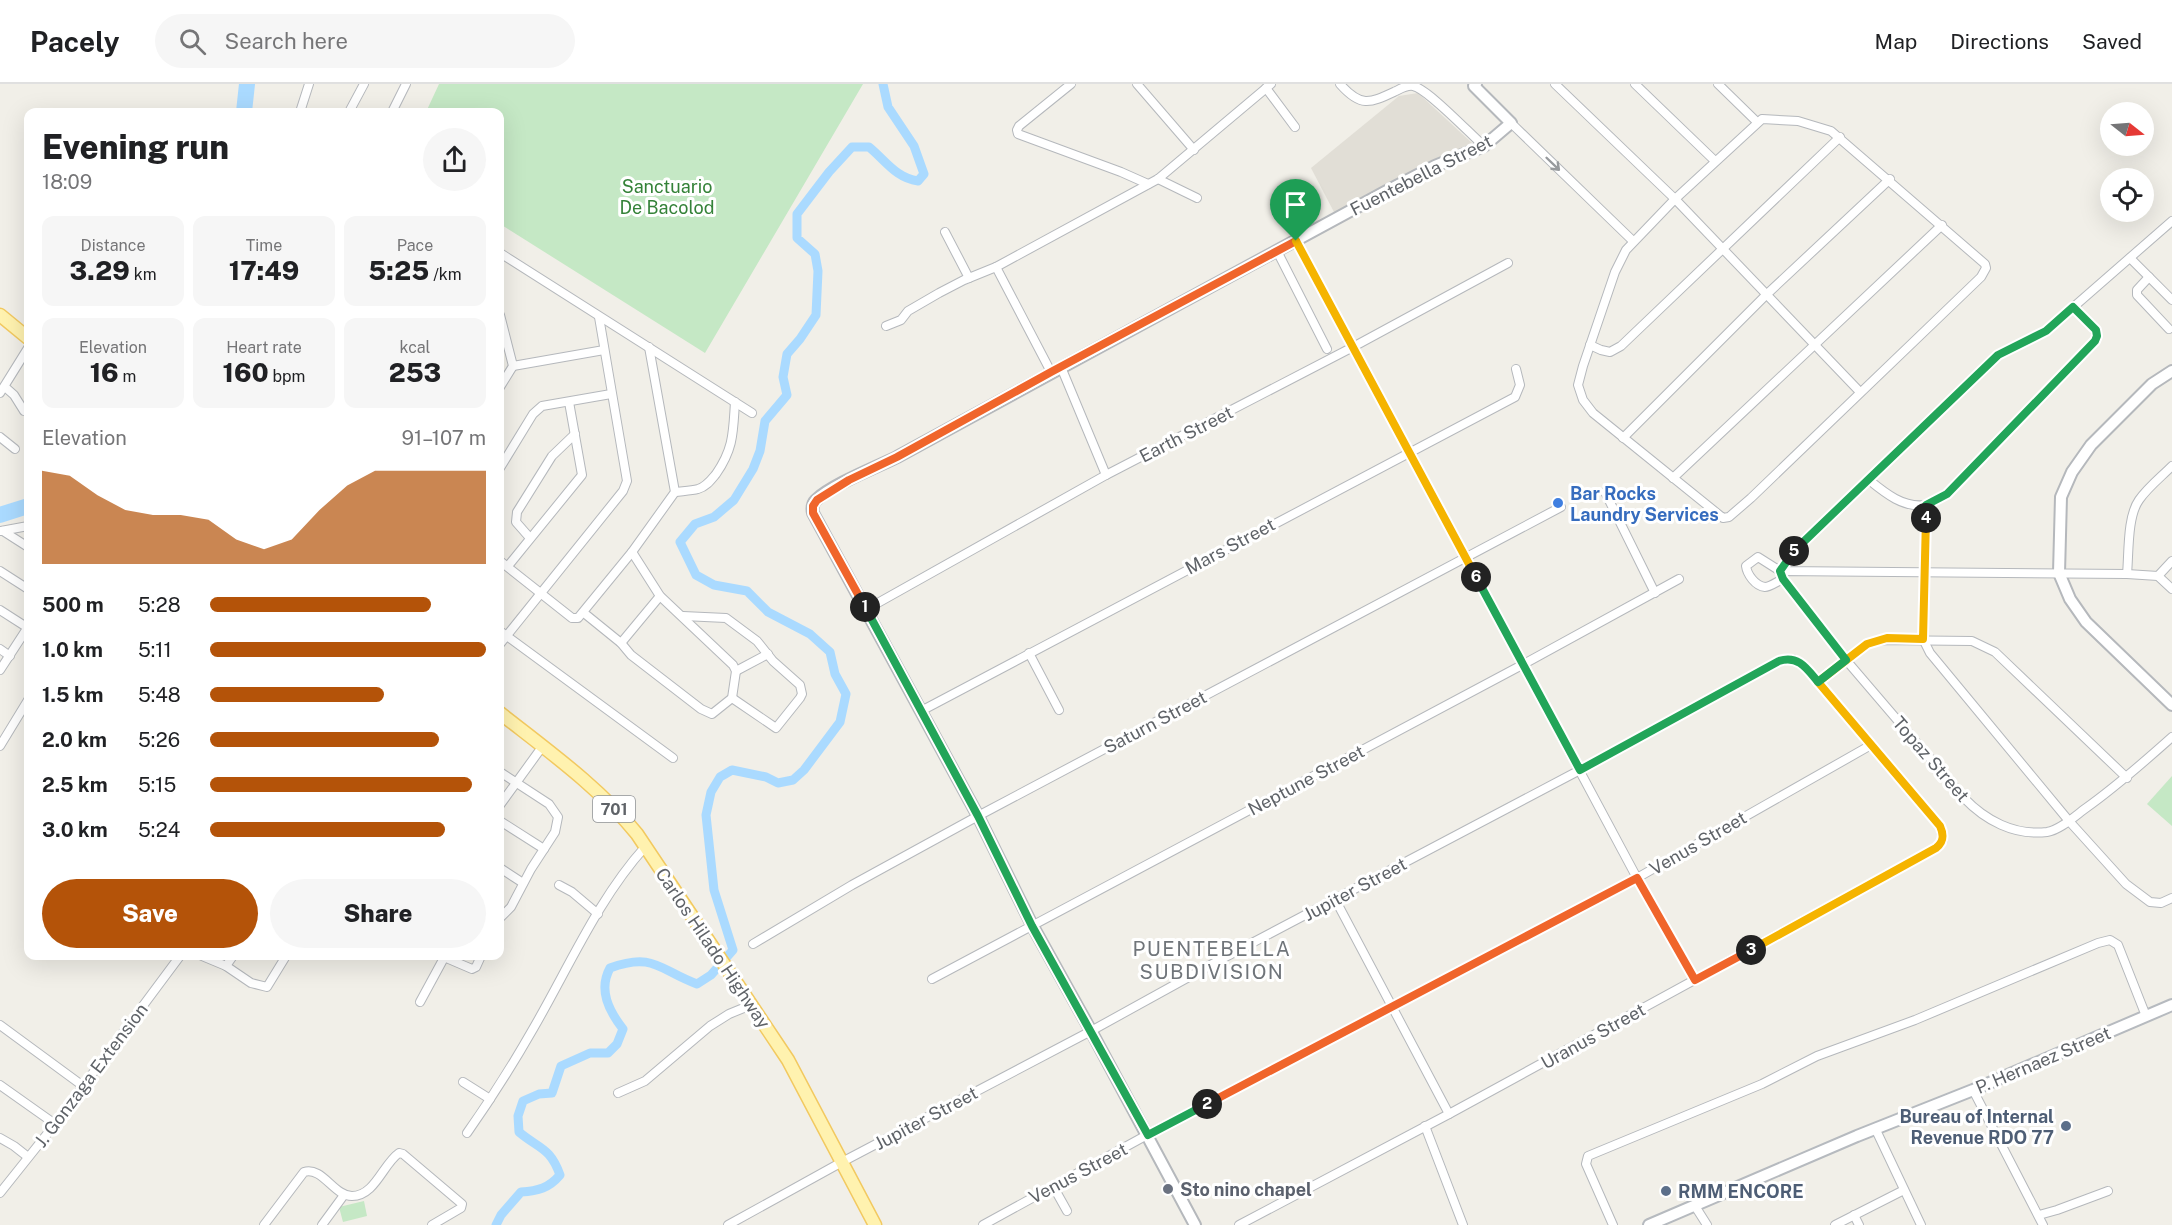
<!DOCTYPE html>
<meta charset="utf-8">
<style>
:root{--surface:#fff;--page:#f6f6f6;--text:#202124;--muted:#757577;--line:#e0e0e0;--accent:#b45309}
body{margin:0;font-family:"Public Sans",sans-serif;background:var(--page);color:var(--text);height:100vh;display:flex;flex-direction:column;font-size:22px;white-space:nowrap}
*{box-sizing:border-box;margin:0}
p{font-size:20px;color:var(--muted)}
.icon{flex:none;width:33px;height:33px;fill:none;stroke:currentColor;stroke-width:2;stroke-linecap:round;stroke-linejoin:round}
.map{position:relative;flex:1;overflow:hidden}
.details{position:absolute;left:24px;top:24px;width:480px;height:852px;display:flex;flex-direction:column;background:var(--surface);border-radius:12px;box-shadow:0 6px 24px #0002}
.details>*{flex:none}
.needle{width:39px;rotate:107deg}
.fabs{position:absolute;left:2100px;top:18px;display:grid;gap:12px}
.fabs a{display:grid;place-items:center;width:54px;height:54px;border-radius:50%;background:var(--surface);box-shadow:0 6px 24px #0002;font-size:30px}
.pin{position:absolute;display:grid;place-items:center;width:51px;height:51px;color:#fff;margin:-62px -26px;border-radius:50% 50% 50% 0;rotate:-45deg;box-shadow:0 0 6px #0007}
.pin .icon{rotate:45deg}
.km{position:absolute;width:30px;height:30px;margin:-15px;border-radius:50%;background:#222;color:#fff;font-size:16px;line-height:30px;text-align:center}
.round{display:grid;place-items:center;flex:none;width:63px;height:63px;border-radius:32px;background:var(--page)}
.headline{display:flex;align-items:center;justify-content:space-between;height:102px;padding:0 18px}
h1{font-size:33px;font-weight:800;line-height:45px}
.stats{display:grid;grid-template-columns:repeat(3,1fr);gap:9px;height:102px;padding:6px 18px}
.stats div{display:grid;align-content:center;border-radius:12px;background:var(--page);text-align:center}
.stats b{font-size:26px;font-weight:800}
.stats small{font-size:16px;font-weight:400}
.stats p{font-size:16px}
.chart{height:168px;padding:12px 18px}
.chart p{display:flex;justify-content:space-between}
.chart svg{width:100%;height:108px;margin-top:6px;fill:var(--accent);opacity:.7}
.cta{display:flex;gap:12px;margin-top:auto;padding:12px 18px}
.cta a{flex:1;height:69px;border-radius:36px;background:var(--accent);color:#fff;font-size:24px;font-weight:800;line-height:69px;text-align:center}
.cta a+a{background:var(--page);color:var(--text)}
ul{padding:0 18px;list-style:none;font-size:20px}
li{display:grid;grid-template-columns:96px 72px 1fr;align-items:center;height:45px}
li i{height:15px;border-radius:8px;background:var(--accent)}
header{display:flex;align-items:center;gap:36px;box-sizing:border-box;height:84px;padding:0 30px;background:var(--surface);border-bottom:2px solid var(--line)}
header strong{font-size:28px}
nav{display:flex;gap:33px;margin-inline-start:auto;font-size:21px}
.search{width:420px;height:54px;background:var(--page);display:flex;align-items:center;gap:15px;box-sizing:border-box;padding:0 21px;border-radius:33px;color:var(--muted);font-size:22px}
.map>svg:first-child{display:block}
.education{fill:#e1ded6}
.green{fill:#c5e8c5}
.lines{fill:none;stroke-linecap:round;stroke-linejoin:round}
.canal{stroke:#aadaff;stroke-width:9}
.river{stroke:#aadaff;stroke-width:16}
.minor-casing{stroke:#b5b8bc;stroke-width:10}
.tertiary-casing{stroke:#b5b8bc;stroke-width:14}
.secondary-casing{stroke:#b6babf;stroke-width:14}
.primary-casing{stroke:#f2c960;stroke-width:15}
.minor{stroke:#fff;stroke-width:8}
.tertiary{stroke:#fff;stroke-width:10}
.secondary{stroke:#fff;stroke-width:10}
.primary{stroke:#fff2af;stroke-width:12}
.oneway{stroke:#979a9d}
.split-1-casing{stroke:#fff;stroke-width:12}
.split-2-casing{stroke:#fff;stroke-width:12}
.split-3-casing{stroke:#fff;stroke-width:12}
.split-4-casing{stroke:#fff;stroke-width:12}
.split-5-casing{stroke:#fff;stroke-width:12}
.split-6-casing{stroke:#fff;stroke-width:12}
.split-7-casing{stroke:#fff;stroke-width:12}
.split-1{stroke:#f0652b;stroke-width:8}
.split-2{stroke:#22a559;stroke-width:8}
.split-3{stroke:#f0652b;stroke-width:8}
.split-4{stroke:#f5b400;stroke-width:8}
.split-5{stroke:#22a559;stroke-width:8}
.split-6{stroke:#22a559;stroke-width:8}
.split-7{stroke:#f5b400;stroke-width:8}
.shop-dot{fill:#3f7fe0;stroke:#fff;stroke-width:2}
.service-dot{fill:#5c6f8a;stroke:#fff;stroke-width:2}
.worship-dot{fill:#6b7280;stroke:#fff;stroke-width:2}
.labels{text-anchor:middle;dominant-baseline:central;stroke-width:6;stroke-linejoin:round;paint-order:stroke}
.shield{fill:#fff;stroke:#8f9295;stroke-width:1.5}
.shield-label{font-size:16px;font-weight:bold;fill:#5f6368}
.street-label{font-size:18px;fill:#5f6368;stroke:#fff}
.park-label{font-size:18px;fill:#348238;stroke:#fff}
.shop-label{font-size:18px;font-weight:bold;fill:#366cbe;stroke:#fff;text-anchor:start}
.service-label{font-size:18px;font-weight:bold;fill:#4e5e75;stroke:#fff;text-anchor:end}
.worship-label{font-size:18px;font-weight:bold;fill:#5b616d;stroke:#fff;text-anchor:start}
.neighbourhood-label{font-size:20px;letter-spacing:1.5px;fill:#70757a;stroke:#fff}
</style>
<header>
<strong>Pacely</strong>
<div class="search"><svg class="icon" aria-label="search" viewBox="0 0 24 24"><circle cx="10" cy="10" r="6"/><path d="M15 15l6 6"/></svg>Search here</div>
<nav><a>Map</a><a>Directions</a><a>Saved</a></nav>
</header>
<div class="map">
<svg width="2172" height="1141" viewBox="0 0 2172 1141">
<rect width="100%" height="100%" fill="#f1efe8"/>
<path class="education" d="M1418 9 1472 59 1335 130 1311 84 1399 12Z"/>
<g class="green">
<path d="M439 0H863L705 269 500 140V28H426Z"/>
<path d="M2172 692V742L2147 720Z"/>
<path d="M364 1117 367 1132 343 1138 339 1123Z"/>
</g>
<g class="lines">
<path class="canal" d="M496 1141 501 1131 521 1108C538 1107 549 1104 560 1091 550 1063 539 1065 519 1048L518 1032 523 1017 539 1010 552 1009 561 982 590 969H608L617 960 623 945C609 927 598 906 610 884 654 868 659 886 697 900L711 891 733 866 714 806 706 731 711 708 720 693 732 686 766 693 778 699 793 696 804 686 840 638 846 610 835 590 830 568 810 550 768 528 747 507 714 501 696 491 680 458 695 440 714 433 734 416 753 385 760 367 765 337 787 311 783 293 787 270 800 255 816 231 818 187 815 170 797 154V130L829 88 852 63H869C886 77 896 94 918 97L924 90 914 62 888 23 883 0"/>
<g class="river">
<path d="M244 28 247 0"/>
<path d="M0 431 28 422"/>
</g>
<g class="minor-casing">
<g id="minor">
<path d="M1071 0 1019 42 1017 46 1018 50 1121 88 1148 100"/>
<path d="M1137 0 1194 66"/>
<path d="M1340 0C1361 24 1370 19 1396 7 1402 4 1407 1 1413 2 1427 4 1471 51 1484 62"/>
<path d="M1555 0 1675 115 1860 308"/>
<path d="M1635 0 1715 77"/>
<path d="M1718 0 1757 38"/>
<path d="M1266 4 1295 43"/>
<path d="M300 28 309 0"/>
<path d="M349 28 364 0"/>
<path d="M392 28 406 0"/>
<path d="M1762 35 1798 37 1831 47 1985 180 1986 184 1981 193 1751 414 1729 433 1723 434 1593 329 1583 316 1578 301 1583 282 1615 188 1626 166 1674 116Z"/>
<path d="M1511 39 1633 157"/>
<path d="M1158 95 1197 114"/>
<path d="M945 148 969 194"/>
<path d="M1296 157 1637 794 1695 896"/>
<path d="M1277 167 1327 265"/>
<path d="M500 169 752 329"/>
<path d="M2130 174 2172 216"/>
<path d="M996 183 1051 288"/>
<path d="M2149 193 2137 206V211L2169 245"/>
<path d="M500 231 513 282 500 303"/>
<path d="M886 242 901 236 908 227 939 209 964 196 996 183 1158 95 1271 0"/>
<path d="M1590 261 1601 266 1610 268 1621 262 1840 53"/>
<path d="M513 282 604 266"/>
<path d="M1061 283 1106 391"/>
<path d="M5 303 14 311 24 327"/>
<path d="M0 309 28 264"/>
<path d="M0 353 15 365"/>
<path d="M1623 354 1766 211 1890 95"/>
<path d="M500 384 533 330 542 322 611 310"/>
<path d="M1673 394 1942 141"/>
<path d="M1869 396C1885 409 1903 424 1925 421 1932 420 1940 413 1947 409L2095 257 2097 252 2093 242 2072 223"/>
<path d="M675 408C682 407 691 407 698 405 706 403 711 396 716 390 734 364 733 348 735 318"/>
<path d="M1605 408 1655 509"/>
<path d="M1926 421 1923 555 1930 569 2069 737 2126 800 2150 818 2161 819 2172 814"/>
<path d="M1 447 28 442"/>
<path d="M3 447 28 463"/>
<path d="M530 454 516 438 517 428 552 372 575 350"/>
<path d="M500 477 572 534H578L632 468 675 408 649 263"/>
<path d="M508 482 582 391 569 318"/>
<path d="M0 487 28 505"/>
<path d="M1780 487 1786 500 1846 576 1964 714C1985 736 2014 752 2047 748 2060 746 2075 732 2086 724 2117 702 2144 678 2172 653"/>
<path d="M1780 487 1794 467 1998 271 2046 247 2172 137"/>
<path d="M2127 490C2129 469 2127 433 2139 416 2148 403 2161 393 2172 382"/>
<path d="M2158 492 2172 477"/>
<path d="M1783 495C1778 497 1770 503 1765 503 1755 502 1747 490 1746 482L1758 473 1780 487 2127 490 2158 492 2172 505"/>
<path d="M867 525 1106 391 1353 263 1508 179"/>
<path d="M0 526 28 544"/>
<path d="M584 529 621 559 631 571 701 625 712 630 732 614 736 587 733 581 660 512 632 468"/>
<path d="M683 532 726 534 757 557 773 577 800 601 802 610 800 614 776 644 732 614"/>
<path d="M500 547 673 674"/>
<path d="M621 559 660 512"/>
<path d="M500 560 623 407 627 397 599 233"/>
<path d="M0 565 10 572"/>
<path d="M1029 569 1059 626"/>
<path d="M0 586 28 543"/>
<path d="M736 587 768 570"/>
<path d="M1818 598 1867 560 1879 556 1972 557 1995 568 2127 694"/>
<path d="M921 627 1515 313 1520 301 1516 285"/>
<path d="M0 662 28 616"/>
<path d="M500 688 549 720 558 733 555 748 531 785 511 823 500 834"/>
<path d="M500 721 542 663"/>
<path d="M500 737 544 765"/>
<path d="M500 784 523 799"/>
<path d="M559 801 572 808 598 830"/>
<path d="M1335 815 1449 1030"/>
<path d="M753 860 852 801 978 732 1561 423"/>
<path d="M202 872 226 882 251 899 267 903 286 872"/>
<path d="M444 873 472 885 476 883 481 872"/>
<path d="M226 882 233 872"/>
<path d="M932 895 1522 581 1679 495"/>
<path d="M420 918 445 872"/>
<path d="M0 941 83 1002"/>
<path d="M463 998 490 1015"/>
<path d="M0 1001 55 1040"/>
<path d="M1973 1006 2043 1141"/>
<path d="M618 1009 645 997 710 942 729 930 751 921"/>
<path d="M1425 1042 1463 1141"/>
<path d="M1875 1044 1921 1141"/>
<path d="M467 1049C491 1015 513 980 533 945 568 885 598 815 645 763"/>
<path d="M0 1054 14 1062 28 1073"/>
<path d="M1053 1102 1067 1127"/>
<path d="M0 1109 55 1040 180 872"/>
<path d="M1695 1122 1707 1141"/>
<path d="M1854 1131 1859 1141"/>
<path d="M2039 1131 2057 1126 2108 1107"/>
<path d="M264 1141 304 1088C322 1082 334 1112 352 1112 375 1112 383 1080 399 1069L403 1070 462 1120 461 1124 432 1141"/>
<path d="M322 1141 344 1111"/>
<path d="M728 1141 842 1078 1091 947 1216 878 1580 686 1779 577 1793 575 1805 583 1940 743 1943 756 1936 764 1449 1030 1239 1141"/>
<path d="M983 1141 1147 1051 1637 794 1871 661"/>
<path d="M1613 1141 1586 1080 1588 1072 1762 1000 1817 972 1915 936 2098 859 2110 856 2118 861 2146 932"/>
<path d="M1835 1141 1904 1106"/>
</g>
</g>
<g class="tertiary-casing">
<g id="tertiary">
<path d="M2172 287 2152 300 2091 361 2072 388 2061 413 2059 489 2070 515 2086 538 2172 621"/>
<path d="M1195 1141 1091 947 1032 841 978 732 813 429C812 424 812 420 816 416 833 400 875 384 897 373L1385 108 1435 82 1484 62 1511 39 1474 2 1476 0"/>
</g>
</g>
<g class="secondary-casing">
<path id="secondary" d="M1649 1141 1857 1052 1973 1006 2172 921"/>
</g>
<g class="primary-casing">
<g id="primary">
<path d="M0 231 28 254"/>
<path d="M500 629C547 666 599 703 637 750L788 976 875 1141"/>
</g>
</g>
<use href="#minor" class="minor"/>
<use href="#tertiary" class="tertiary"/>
<use href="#secondary" class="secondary"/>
<use href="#primary" class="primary"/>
</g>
<defs><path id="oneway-shaft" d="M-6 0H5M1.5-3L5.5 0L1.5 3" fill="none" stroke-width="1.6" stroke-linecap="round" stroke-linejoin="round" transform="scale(1.5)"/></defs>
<use class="oneway" href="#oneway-shaft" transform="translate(1553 80) rotate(44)"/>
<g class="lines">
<g class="split-1-casing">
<path id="split-1" d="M865 523 813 429V422L817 416 849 396 897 373 1051 288 1296 157"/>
</g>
<g class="split-2-casing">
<path id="split-2" d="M865 523 978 732 1032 842 1148 1051 1207 1020"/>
</g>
<g class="split-3-casing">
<path id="split-3" d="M1207 1020 1637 794 1695 896 1751 866"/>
</g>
<g class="split-4-casing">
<path id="split-4" d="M1751 866 1936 764C1944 758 1944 751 1940 742L1818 598 1867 560 1887 554 1923 555 1926 434"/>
</g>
<g class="split-5-casing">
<path id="split-5" d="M1794 467 1998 271 2046 247 2073 223 2096 246 2097 252 2095 257 1947 410 1926 421V434"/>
</g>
<g class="split-6-casing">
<path id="split-6" d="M1476 493 1580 686 1779 577C1799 571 1807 585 1818 598L1846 576 1783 495 1780 487 1794 467"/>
</g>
<g class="split-7-casing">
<path id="split-7" d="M1296 157 1476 493"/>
</g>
<use href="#split-1" class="split-1"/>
<use href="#split-2" class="split-2"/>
<use href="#split-3" class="split-3"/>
<use href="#split-4" class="split-4"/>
<use href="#split-5" class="split-5"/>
<use href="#split-6" class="split-6"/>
<use href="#split-7" class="split-7"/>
</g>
<circle class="shop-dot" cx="1558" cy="419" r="6"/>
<g class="service-dot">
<circle cx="2066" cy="1042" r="6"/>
<circle cx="1666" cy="1107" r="6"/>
</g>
<circle class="worship-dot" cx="1168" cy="1105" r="6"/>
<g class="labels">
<rect class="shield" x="593" y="712" width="42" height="26" rx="4.5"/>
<g class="shield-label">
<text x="614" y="725">701</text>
</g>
<g class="street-label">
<text transform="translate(1421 91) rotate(-27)">Fuentebella Street</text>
<text transform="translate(1186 350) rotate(-27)">Earth Street</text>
<text transform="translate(1230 462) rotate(-28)">Mars Street</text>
<text transform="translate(1155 638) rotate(-28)">Saturn Street</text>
<text transform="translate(1931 675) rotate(49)">Topaz Street</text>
<text transform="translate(1306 696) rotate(-28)">Neptune Street</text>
<text transform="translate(1698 759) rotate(-30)">Venus Street</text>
<text transform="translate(1355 805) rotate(-28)">Jupiter Street</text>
<text transform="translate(713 864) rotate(56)">Carlos Hilado Highway</text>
<text transform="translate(1593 952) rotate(-29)">Uranus Street</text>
<text transform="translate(2043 976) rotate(-23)">P. Hernaez Street</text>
<text transform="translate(91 991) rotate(-53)">J. Gonzaga Extension</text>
<text transform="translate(926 1034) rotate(-28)">Jupiter Street</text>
<text transform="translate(1078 1089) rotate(-28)">Venus Street</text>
</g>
<g class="park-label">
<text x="667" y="102">Sanctuario<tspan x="667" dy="21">De Bacolod</tspan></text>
</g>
<g class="shop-label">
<text x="1570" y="409">Bar Rocks<tspan x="1570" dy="21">Laundry Services</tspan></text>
</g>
<g class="service-label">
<text x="2054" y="1032">Bureau of Internal<tspan x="2054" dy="21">Revenue RDO 77</tspan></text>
<text x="1678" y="1107" text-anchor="start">RMM ENCORE</text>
</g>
<g class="worship-label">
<text x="1180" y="1105">Sto nino chapel</text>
</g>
<g class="neighbourhood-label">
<text x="1212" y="865">PUENTEBELLA<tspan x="1212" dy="23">SUBDIVISION</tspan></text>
</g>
</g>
</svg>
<div class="fabs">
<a><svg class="needle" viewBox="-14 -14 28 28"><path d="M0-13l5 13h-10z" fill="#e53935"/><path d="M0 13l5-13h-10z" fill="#757577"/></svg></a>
<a><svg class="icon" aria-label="locate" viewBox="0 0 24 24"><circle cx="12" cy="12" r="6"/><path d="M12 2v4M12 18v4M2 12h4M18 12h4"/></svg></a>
</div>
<div class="pin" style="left:1296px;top:157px;background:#1e9e55"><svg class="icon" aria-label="arrive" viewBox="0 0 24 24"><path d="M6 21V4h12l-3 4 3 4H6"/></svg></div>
<b class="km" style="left:865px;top:523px">1</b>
<b class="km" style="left:1207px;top:1020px">2</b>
<b class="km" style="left:1751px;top:866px">3</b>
<b class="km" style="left:1926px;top:434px">4</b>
<b class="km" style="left:1794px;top:467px">5</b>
<b class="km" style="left:1476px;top:493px">6</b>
<section class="details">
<div class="headline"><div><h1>Evening run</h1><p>18:09</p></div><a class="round"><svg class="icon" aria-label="share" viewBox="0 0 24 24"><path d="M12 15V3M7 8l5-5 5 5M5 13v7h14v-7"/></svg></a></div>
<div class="stats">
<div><p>Distance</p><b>3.29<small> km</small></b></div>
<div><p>Time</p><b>17:49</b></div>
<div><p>Pace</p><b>5:25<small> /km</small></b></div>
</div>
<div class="stats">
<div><p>Elevation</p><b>16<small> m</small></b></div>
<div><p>Heart rate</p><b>160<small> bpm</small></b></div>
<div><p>kcal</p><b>253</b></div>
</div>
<div class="chart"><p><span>Elevation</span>91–107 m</p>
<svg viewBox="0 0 160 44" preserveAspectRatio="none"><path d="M0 44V6L10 8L20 16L30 22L40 24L50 24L60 26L70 34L80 38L90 34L100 22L110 12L120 6L130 6L140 6L150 6L160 6V44z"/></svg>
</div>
<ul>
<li><b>500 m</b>5:28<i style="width:80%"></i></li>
<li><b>1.0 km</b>5:11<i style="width:100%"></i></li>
<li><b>1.5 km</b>5:48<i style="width:63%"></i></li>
<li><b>2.0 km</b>5:26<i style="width:83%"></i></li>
<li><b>2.5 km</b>5:15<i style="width:95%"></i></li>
<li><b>3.0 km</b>5:24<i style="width:85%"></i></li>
</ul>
<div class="cta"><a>Save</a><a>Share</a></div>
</section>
</div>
